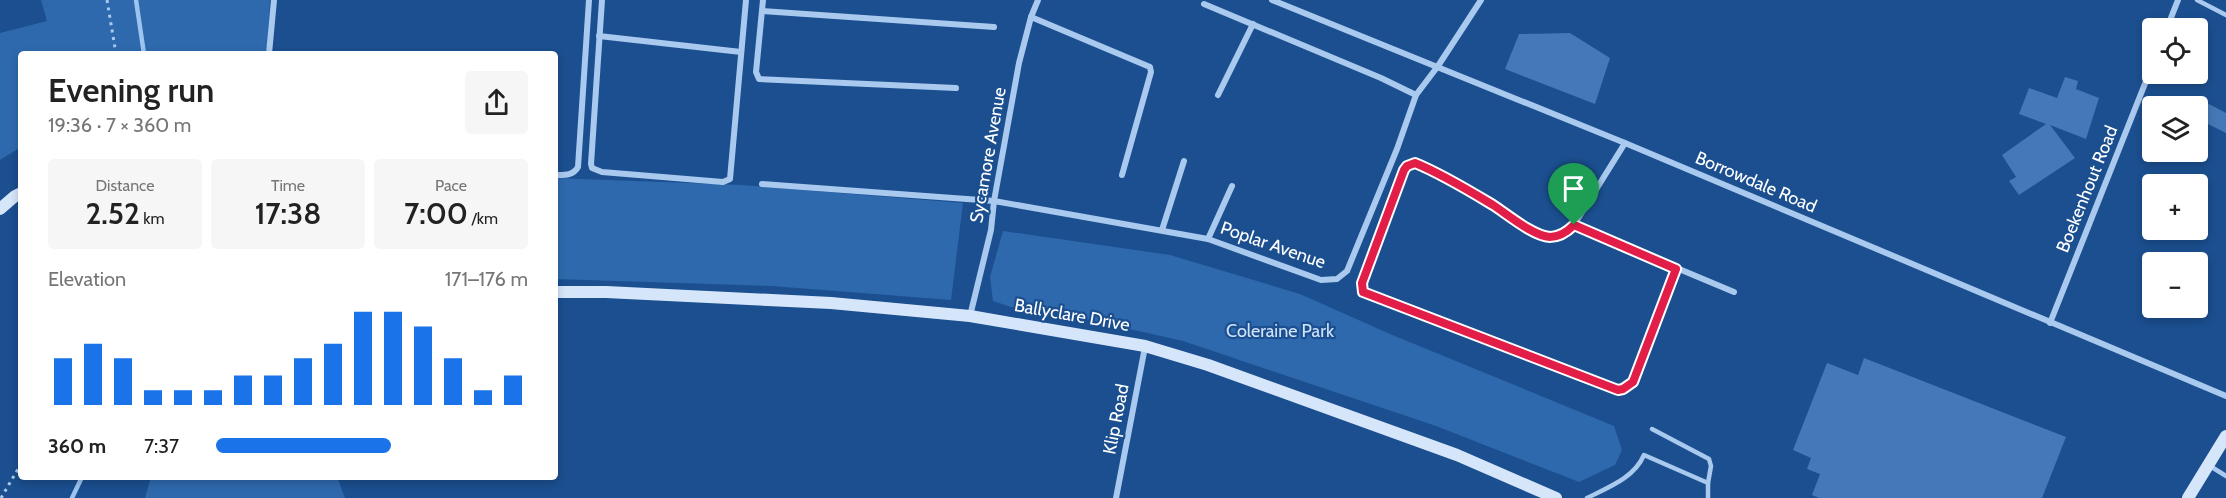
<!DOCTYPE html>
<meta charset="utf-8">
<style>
:root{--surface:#fff;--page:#f6f6f6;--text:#222;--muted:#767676;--accent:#1a73e8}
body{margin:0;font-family:Cabin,sans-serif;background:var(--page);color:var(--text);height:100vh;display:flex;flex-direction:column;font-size:22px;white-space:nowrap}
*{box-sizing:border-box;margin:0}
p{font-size:20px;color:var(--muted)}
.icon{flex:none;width:33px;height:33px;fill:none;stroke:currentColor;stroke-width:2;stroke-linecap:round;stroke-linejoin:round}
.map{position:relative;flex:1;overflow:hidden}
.side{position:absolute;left:18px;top:51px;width:540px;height:429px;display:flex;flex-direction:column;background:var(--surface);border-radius:6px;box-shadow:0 3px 9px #0003}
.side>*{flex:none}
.tools{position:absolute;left:2142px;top:18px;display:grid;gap:12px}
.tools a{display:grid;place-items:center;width:66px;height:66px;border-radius:6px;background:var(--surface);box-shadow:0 3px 9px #0003;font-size:30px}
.pin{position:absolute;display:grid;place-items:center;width:51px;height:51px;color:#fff;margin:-62px -26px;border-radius:50% 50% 50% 0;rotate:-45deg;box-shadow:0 0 6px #0007}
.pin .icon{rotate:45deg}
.round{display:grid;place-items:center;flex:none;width:63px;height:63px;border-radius:6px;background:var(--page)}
.summary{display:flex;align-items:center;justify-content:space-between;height:102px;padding:0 30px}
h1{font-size:33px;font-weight:600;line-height:45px}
.figures{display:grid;grid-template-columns:repeat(3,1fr);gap:9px;height:102px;padding:6px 30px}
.figures div{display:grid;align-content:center;border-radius:6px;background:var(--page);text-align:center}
.figures b{font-size:30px;font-weight:600}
.figures small{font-size:16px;font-weight:400}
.figures p{font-size:16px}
.chart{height:168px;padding:12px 30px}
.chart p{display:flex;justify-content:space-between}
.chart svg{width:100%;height:108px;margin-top:6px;stroke:var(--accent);stroke-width:6}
ul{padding:0 30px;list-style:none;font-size:20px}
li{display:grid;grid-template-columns:96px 72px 1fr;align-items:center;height:45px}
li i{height:15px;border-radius:8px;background:var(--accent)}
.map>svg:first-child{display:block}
.green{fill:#2e69ad}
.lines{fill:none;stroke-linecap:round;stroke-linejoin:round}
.stream{stroke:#9cc4f0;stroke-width:4.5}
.building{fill:#4478b7}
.path{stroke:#a9c9ee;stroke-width:3;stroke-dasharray:3 4.5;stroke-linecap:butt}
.lane{stroke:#a9c9ee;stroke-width:4.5}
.street{stroke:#a9c9ee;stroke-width:6}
.secondary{stroke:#d6e6fa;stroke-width:12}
.route-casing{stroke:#fff;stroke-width:12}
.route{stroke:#e11d48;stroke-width:8}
.labels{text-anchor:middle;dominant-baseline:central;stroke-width:4.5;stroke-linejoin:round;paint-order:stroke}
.street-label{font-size:18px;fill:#fff;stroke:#1b4f8f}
.park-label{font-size:18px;fill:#cfe3fa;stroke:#1b4f8f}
</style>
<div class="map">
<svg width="2226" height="498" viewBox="0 0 2226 498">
<rect width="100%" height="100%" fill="#1b4f8f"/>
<g class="green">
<path d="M41 0H270L267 54H21V147L0 160V33L47 21Z"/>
<path d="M555 178 742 185 963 203 951 300 772 286 555 279Z"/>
<path d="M1003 231 1170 255 1300 294 1390 334 1614 426 1622 450 1615 465 1579 482 1436 426 1183 341 1062 314 1011 307 993 301 990 277Z"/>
<path d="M151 477H337L345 498H145Z"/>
</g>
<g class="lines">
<g class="stream">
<path d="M136 0 144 54"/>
<path d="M72 498 82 477"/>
</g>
</g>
<g class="building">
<path d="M1570 33 1610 58 1595 104 1505 69 1519 34Z"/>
<path d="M2065 77 2078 81 2076 89 2099 98 2086 139 2050 125 2075 158 2019 195 2009 181 2016 177 2002 155 2046 124 2019 114 2029 88 2057 98Z"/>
<path d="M2205 102 2226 113V133L2198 119Z"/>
<path d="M1864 358 2066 437 2042 498H1819L1812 495 1820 474 1807 469 1811 458 1793 450 1827 363 1858 375Z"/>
</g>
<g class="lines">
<g class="path">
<path d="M107 0 116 54"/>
<path d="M1 498 21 464"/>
</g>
<g class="lane">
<path d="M2197 0 2226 15"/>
<path d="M1652 429 1709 459 1711 466 1708 483"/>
<path d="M2210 466 2226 476"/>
<path d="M1587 498C1609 487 1634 478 1644 455L1708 483V498"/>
</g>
<g class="street">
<path d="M602 0 591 164 592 168 602 172 723 182 730 179 746 0"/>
<path d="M763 0 756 72 759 79 956 88"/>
<path d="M1272 0 1625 143 2226 396"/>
<path d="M1204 4 1381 78 1416 95"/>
<path d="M762 11 994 27"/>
<path d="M1031 17 1150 67 1151 72 1122 175"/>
<path d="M2167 28 2178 0"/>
<path d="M599 36 741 52"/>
<path d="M269 54 274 0"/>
<path d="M1218 95 1253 24"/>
<path d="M555 175C564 175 573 176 578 167L589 0"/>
<path d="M762 184 994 201 1208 239 1321 280 1337 279 1347 271 1397 149 1416 95 1438 66 1481 0"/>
<path d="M1574 225 1625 143"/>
<path d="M1162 230 1184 161"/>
<path d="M1208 239 1232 186"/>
<path d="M1676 269 1633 382 1623 389 1618 390 1365 294 1362 289 1404 170 1407 166 1415 163C1442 173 1468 190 1493 205 1507 214 1533 236 1550 237 1559 237 1568 231 1574 225L1734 292"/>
<path d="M970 316 991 230 994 201 1019 63 1031 17 1038 0"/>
<path d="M2050 323 2152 66"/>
<path d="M1116 498 1145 347"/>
</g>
<g class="secondary">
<path d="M0 209 15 196 21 193"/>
<path d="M555 292H606L831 303 970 316 1145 346 1208 365 1457 455 1556 498"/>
<path d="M2188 498 2226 436"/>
</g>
</g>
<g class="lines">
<g class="route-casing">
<path id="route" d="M1415 163C1442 174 1468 190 1493 205 1507 214 1533 236 1550 237 1559 237 1568 231 1574 225L1676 269 1633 382 1623 389 1618 390 1363 292 1362 283 1404 170 1407 166Z"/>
</g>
<use href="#route" class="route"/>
</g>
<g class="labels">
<g class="street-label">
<text transform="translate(988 155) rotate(-80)">Sycamore Avenue</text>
<text transform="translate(1756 182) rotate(23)">Borrowdale Road</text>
<text transform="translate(2087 189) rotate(-68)">Boekenhout Road</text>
<text transform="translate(1273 245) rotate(19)">Poplar Avenue</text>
<text transform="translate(1072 315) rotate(10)">Ballyclare Drive</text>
<text transform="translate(1116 419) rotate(-79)">Klip Road</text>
</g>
<g class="park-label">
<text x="1280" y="331">Coleraine Park</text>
</g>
</g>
</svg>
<div class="tools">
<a><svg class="icon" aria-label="locate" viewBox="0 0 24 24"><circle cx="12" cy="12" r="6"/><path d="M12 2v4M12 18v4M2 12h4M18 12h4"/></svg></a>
<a><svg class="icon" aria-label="layers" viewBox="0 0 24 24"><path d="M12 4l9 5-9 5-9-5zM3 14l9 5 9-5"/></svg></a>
<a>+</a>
<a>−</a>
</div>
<div class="pin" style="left:1574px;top:225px;background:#1e9e55"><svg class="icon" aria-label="arrive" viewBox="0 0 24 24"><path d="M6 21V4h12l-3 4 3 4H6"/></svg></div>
<section class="side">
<div class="summary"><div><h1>Evening run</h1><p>19:36 · 7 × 360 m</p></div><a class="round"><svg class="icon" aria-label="share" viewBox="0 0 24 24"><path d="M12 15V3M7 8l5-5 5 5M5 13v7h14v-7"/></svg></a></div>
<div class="figures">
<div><p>Distance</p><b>2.52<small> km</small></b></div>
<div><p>Time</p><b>17:38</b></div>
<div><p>Pace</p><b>7:00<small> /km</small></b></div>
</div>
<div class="chart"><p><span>Elevation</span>171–176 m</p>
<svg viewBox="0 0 160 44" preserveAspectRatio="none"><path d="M5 44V25M15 44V19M25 44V25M35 44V38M45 44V38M55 44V38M65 44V32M75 44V32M85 44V25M95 44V19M105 44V6M115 44V6M125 44V12M135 44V25M145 44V38M155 44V32"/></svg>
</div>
<ul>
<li><b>360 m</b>7:37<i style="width:56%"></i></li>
</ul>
</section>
</div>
